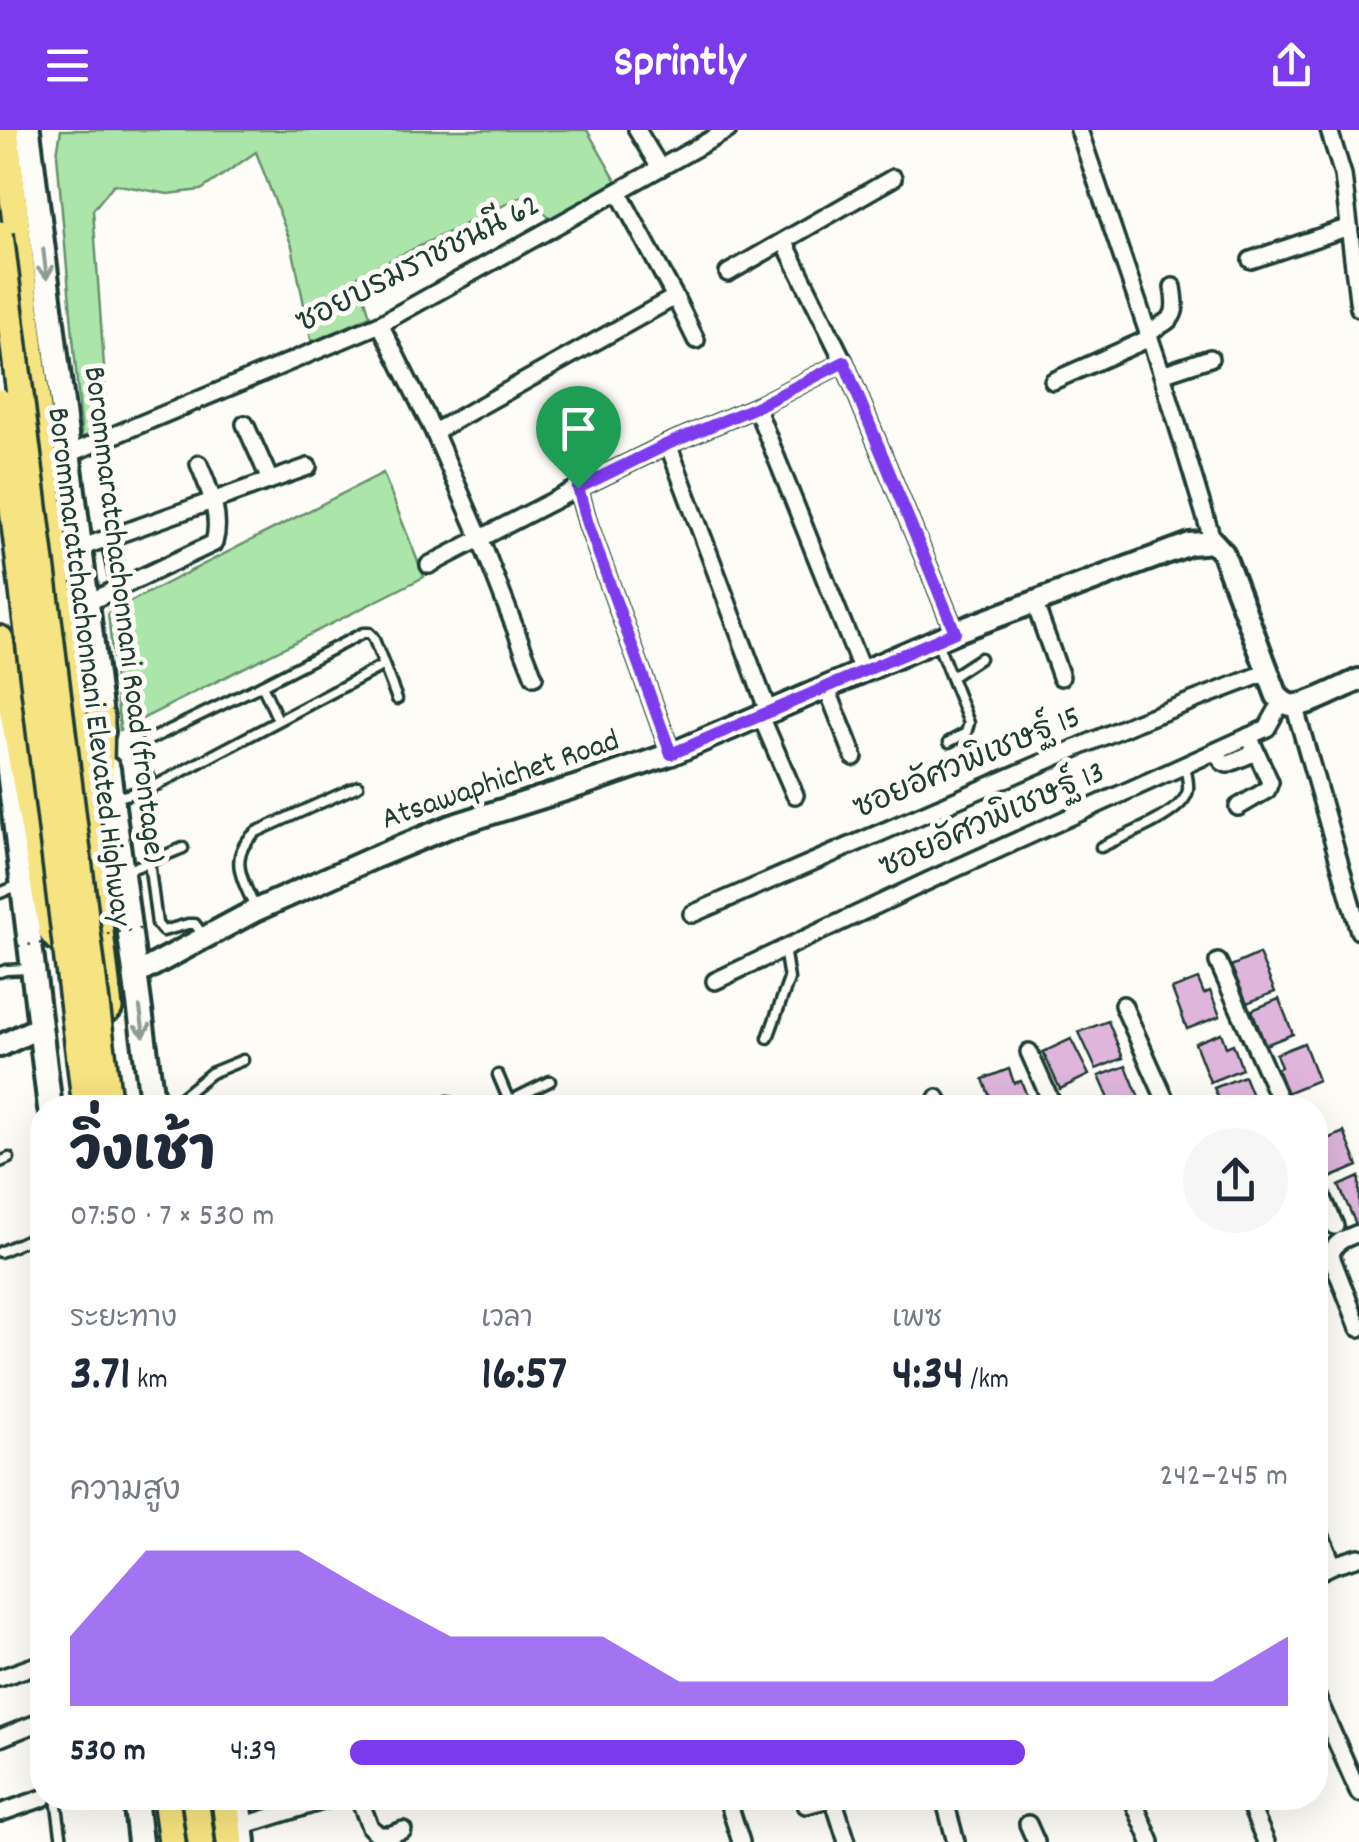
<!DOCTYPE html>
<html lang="th">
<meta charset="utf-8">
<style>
:root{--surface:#fff;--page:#f6f6f7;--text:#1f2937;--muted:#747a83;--accent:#7c3aed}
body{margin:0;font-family:Dekko,"Playpen Sans Thai",sans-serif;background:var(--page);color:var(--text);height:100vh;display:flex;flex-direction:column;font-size:38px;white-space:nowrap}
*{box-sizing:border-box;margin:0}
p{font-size:32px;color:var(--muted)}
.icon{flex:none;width:55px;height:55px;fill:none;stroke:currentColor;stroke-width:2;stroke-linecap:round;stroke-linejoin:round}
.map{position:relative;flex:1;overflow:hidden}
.drawer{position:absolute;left:30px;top:965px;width:1298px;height:715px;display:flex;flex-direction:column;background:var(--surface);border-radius:40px;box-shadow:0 10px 40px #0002}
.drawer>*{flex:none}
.pin{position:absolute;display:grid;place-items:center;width:85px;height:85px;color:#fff;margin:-102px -42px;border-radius:50% 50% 50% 0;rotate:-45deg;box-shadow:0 0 10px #0007}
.pin .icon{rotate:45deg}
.round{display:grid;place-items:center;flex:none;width:105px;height:105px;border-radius:52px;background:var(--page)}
.summary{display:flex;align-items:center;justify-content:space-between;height:170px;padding:0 40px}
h1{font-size:55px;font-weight:800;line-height:75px}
.stats{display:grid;grid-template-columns:repeat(3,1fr);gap:15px;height:170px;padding:10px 40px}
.stats div{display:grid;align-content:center}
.stats b{font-size:50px;font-weight:800}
.stats small{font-size:28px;font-weight:400}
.stats p{font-size:28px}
.chart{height:280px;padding:20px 40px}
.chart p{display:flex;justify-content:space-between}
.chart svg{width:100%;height:180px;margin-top:10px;fill:var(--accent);opacity:.7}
ul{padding:0 40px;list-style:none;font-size:32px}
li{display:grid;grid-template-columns:160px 120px 1fr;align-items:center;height:75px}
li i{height:25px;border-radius:12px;background:var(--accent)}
header{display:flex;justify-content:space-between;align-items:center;height:130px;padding:0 40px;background:var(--accent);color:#fff;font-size:45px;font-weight:800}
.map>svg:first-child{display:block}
.green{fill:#ace5a9;stroke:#66916e;stroke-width:2.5}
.building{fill:#dfb5dc;stroke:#1f3d34;stroke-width:2.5}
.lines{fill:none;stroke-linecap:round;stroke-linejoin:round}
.service-casing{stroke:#1f3d34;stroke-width:15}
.minor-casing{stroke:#1f3d34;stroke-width:22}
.tertiary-casing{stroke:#1f3d34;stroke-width:28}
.secondary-casing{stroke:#1f3d34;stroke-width:30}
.primary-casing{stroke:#1f3d34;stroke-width:32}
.service{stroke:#fdfcf7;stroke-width:8}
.minor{stroke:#fdfcf7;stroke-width:15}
.tertiary{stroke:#fdfcf7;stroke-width:20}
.secondary{stroke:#fdfcf7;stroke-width:22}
.primary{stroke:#f6e381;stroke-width:25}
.primary-bridge-casing{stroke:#1f3d34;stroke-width:32;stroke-linecap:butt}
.path-bridge{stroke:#1f3d34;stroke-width:2.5;stroke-dasharray:2.5 8;stroke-linecap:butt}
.primary-bridge{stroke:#f6e381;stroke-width:25}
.oneway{stroke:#8e9c96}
.route-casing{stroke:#fff;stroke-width:20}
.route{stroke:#7c3aed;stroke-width:12}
.labels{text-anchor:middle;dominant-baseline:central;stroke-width:10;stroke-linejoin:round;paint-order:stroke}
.street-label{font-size:32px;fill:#1f3d34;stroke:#fdfcf7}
</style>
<header><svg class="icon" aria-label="menu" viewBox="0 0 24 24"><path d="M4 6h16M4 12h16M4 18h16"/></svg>Sprintly<svg class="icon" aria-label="share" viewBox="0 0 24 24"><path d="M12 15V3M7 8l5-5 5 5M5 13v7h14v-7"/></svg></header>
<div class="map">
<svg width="1359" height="1712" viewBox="0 0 1359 1712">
<rect width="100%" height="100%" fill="#fdfcf7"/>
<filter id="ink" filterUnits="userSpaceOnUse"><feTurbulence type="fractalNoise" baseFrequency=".01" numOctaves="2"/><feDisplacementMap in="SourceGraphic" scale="20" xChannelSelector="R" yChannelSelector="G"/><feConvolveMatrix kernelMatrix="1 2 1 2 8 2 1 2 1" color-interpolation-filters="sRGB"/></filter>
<g filter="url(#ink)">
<g class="green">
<path d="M61 0H587L616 51 551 90 527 64 358 146 370 186 312 214 292 116 256 22 201 60 168 64 114 54 93 80 105 251V302L82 309 57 24Z"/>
<path d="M383 343 424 447 120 600 108 483Z"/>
</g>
<g class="building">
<path d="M1259 824 1275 862 1247 873 1231 836Z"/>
<path d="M1198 849 1204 864 1210 861 1220 886 1187 899 1172 859Z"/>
<path d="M1279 869 1293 904 1265 915 1252 880Z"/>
<path d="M1108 891 1123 928 1096 939 1079 902Z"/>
<path d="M1221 903 1226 917 1233 914 1242 939 1210 952 1195 913Z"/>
<path d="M1071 909 1089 945 1060 959 1043 922Z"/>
<path d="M1304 913 1318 950 1286 963 1277 939 1281 937 1276 924Z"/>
<path d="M1126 936 1141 972 1128 978H1113L1099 946Z"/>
<path d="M1009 939 1014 953 1021 951 1031 976 994 978 983 949Z"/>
<path d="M1244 946 1257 978H1223L1214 958Z"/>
<path d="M1344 1002 1358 1036 1330 1048 1315 1014Z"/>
<path d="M1359 1047V1101L1339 1056Z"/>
</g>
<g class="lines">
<g class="service-casing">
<g id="service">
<path d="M936 510 969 593 966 603 949 612"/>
<path d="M951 547 980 528"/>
<path d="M262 555 363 503H369L373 507 397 569"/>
<path d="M153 657C147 642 136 625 147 611L262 555 278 590"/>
<path d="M116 668 153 657 382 536"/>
<path d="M1101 717C1122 706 1184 685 1188 660 1189 652 1186 643 1185 635"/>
<path d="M149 732 157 794 163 801 188 794H195L204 807"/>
<path d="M126 741 183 718"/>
<path d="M0 763 19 755"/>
<path d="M256 780C243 750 226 727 256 702L358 656"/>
<path d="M0 842 6 840 29 839"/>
<path d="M768 908 789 849 784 818"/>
<path d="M498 945 509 971"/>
<path d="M448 971 451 978"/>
<path d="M168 978 211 943 243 930"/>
<path d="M496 978 550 951"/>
<path d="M0 1032 9 1028"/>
<path d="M0 1122 42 1103"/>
<path d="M56 1668 62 1712"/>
</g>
</g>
<g class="minor-casing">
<g id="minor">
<path d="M637 0 660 38"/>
<path d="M1079 0 1162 244 1213 412"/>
<path d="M1329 0 1343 45 1359 178"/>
<path d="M619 63 675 167 696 210"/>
<path d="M784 111 844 232 955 502"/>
<path d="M1251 130 1349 97"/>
<path d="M728 143 893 48"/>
<path d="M380 194 434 302 480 408 534 547"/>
<path d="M1148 202C1174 189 1178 187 1173 157"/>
<path d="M1162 244 1210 228"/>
<path d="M1053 251 1150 208"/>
<path d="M756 277 862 541"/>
<path d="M245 294 270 350"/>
<path d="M434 302 675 167"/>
<path d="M668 314 768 581"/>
<path d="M69 324 380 194 728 0"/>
<path d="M578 358 588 394 671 624"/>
<path d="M109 408 120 458"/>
<path d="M80 418 308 337"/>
<path d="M429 435 578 358 668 314 756 277 844 232"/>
<path d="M1034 471 1061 547"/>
<path d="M87 473 214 413C222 385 209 359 199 334"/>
<path d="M826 556 854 627"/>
<path d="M1297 575V585L1359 801"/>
<path d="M760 584 795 665"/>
<path d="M1215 622 1223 632 1227 634 1256 622"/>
<path d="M1238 677 1267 660 1270 652 1249 606"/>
<path d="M692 784 1137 592 1268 542"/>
<path d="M1218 832 1283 978"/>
<path d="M715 851 928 751 1267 598 1282 571"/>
<path d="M1123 875 1169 978"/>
<path d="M1029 922 1054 978"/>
<path d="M937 968 941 978"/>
<path d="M1315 1050 1335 1096"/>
<path d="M1359 1103C1347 1108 1333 1111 1331 1126L1359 1198"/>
<path d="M1315 1393 1333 1435"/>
<path d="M1315 1444 1333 1435 1359 1427"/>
<path d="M0 1548 42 1533"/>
<path d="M1315 1563 1359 1663"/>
<path d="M0 1608 42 1591"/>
<path d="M359 1668 370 1697 379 1705H389L403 1700"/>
<path d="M727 1668 741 1712"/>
<path d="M833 1668 847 1712"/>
<path d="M944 1668 956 1712"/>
<path d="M1132 1668 1151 1712"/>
<path d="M1247 1668 1266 1712"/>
<path d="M806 1675 833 1668"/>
<path d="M0 1683 43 1668"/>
<path d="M1028 1694 1036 1712"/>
<path d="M242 1696 332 1668"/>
</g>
</g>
<g class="tertiary-casing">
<g id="tertiary">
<path d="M135 845 256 780 373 728 451 696 581 655 671 624 955 502 1190 414 1213 412 1223 423 1277 566C1282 570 1283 573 1290 575 1306 578 1344 556 1359 550"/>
<path d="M0 916 40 897"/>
</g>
</g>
<g class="secondary-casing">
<g id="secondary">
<path d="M28 0 103 602"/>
<path d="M2 584 50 978"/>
<path d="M108 639 153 978"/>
<path d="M135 1668 140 1712"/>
<path d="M239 1668 244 1712"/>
</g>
</g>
<g class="primary-casing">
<g id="primary">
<path d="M5 0 109 878"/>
<path d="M0 509 52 802 57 808"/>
<path d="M99 677 101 587"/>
<path d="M166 1668 172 1712"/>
<path d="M195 1668 201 1712"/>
<path d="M225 1668 230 1712"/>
</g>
</g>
<use href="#service" class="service"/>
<use href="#minor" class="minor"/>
<use href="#tertiary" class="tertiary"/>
<use href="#secondary" class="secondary"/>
<use href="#primary" class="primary"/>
<g class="primary-bridge-casing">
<g id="primary-bridge">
<path d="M0 104 109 978"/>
<path d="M0 272 86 978"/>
</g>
</g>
<g class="path-bridge">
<path d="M107 804 140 799"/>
<path d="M18 816 44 813"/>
</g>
<use href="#primary-bridge" class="primary-bridge"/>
</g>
<defs><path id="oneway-shaft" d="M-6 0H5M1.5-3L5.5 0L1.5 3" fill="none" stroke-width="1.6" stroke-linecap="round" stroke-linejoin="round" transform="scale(2.5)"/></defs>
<g class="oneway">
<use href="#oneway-shaft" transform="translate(45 134) rotate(83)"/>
<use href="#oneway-shaft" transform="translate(142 892) rotate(82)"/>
</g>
</g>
<g class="lines" filter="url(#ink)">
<g class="route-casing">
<path id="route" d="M844 232 955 502 671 624 588 394 578 358 668 314 756 277Z"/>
</g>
<use href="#route" class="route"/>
</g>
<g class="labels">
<g class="street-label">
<text transform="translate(419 136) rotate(-27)">ซอยบรมราชชนนี 62</text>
<text transform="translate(122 485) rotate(83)">Borommaratchachonnani Road (frontage)</text>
<text transform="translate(87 537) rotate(83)">Borommaratchachonnani Elevated Highway</text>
<text transform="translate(968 635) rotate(-23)">ซอยอัศวพิเชษฐ์ 15</text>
<text transform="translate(501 652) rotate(-19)">Atsawaphichet Road</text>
<text transform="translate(993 692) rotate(-24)">ซอยอัศวพิเชษฐ์ 13</text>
</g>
</g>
</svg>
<div class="pin" style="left:578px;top:358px;background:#1e9e55"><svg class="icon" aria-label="arrive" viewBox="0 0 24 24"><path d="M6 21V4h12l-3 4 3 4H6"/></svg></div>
<section class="drawer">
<div class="summary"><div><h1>วิ่งเช้า</h1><p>07:50 · 7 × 530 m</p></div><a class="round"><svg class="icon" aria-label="share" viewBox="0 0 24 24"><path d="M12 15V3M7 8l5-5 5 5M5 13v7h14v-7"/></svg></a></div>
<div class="stats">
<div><p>ระยะทาง</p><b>3.71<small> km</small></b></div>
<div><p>เวลา</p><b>16:57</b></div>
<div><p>เพซ</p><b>4:34<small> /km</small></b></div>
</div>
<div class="chart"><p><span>ความสูง</span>242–245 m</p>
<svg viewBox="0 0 160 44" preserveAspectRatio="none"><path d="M0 44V27L10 6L20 6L30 6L40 17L50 27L60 27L70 27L80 38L90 38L100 38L110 38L120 38L130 38L140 38L150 38L160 27V44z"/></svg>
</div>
<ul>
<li><b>530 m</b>4:39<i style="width:72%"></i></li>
</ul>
</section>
</div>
